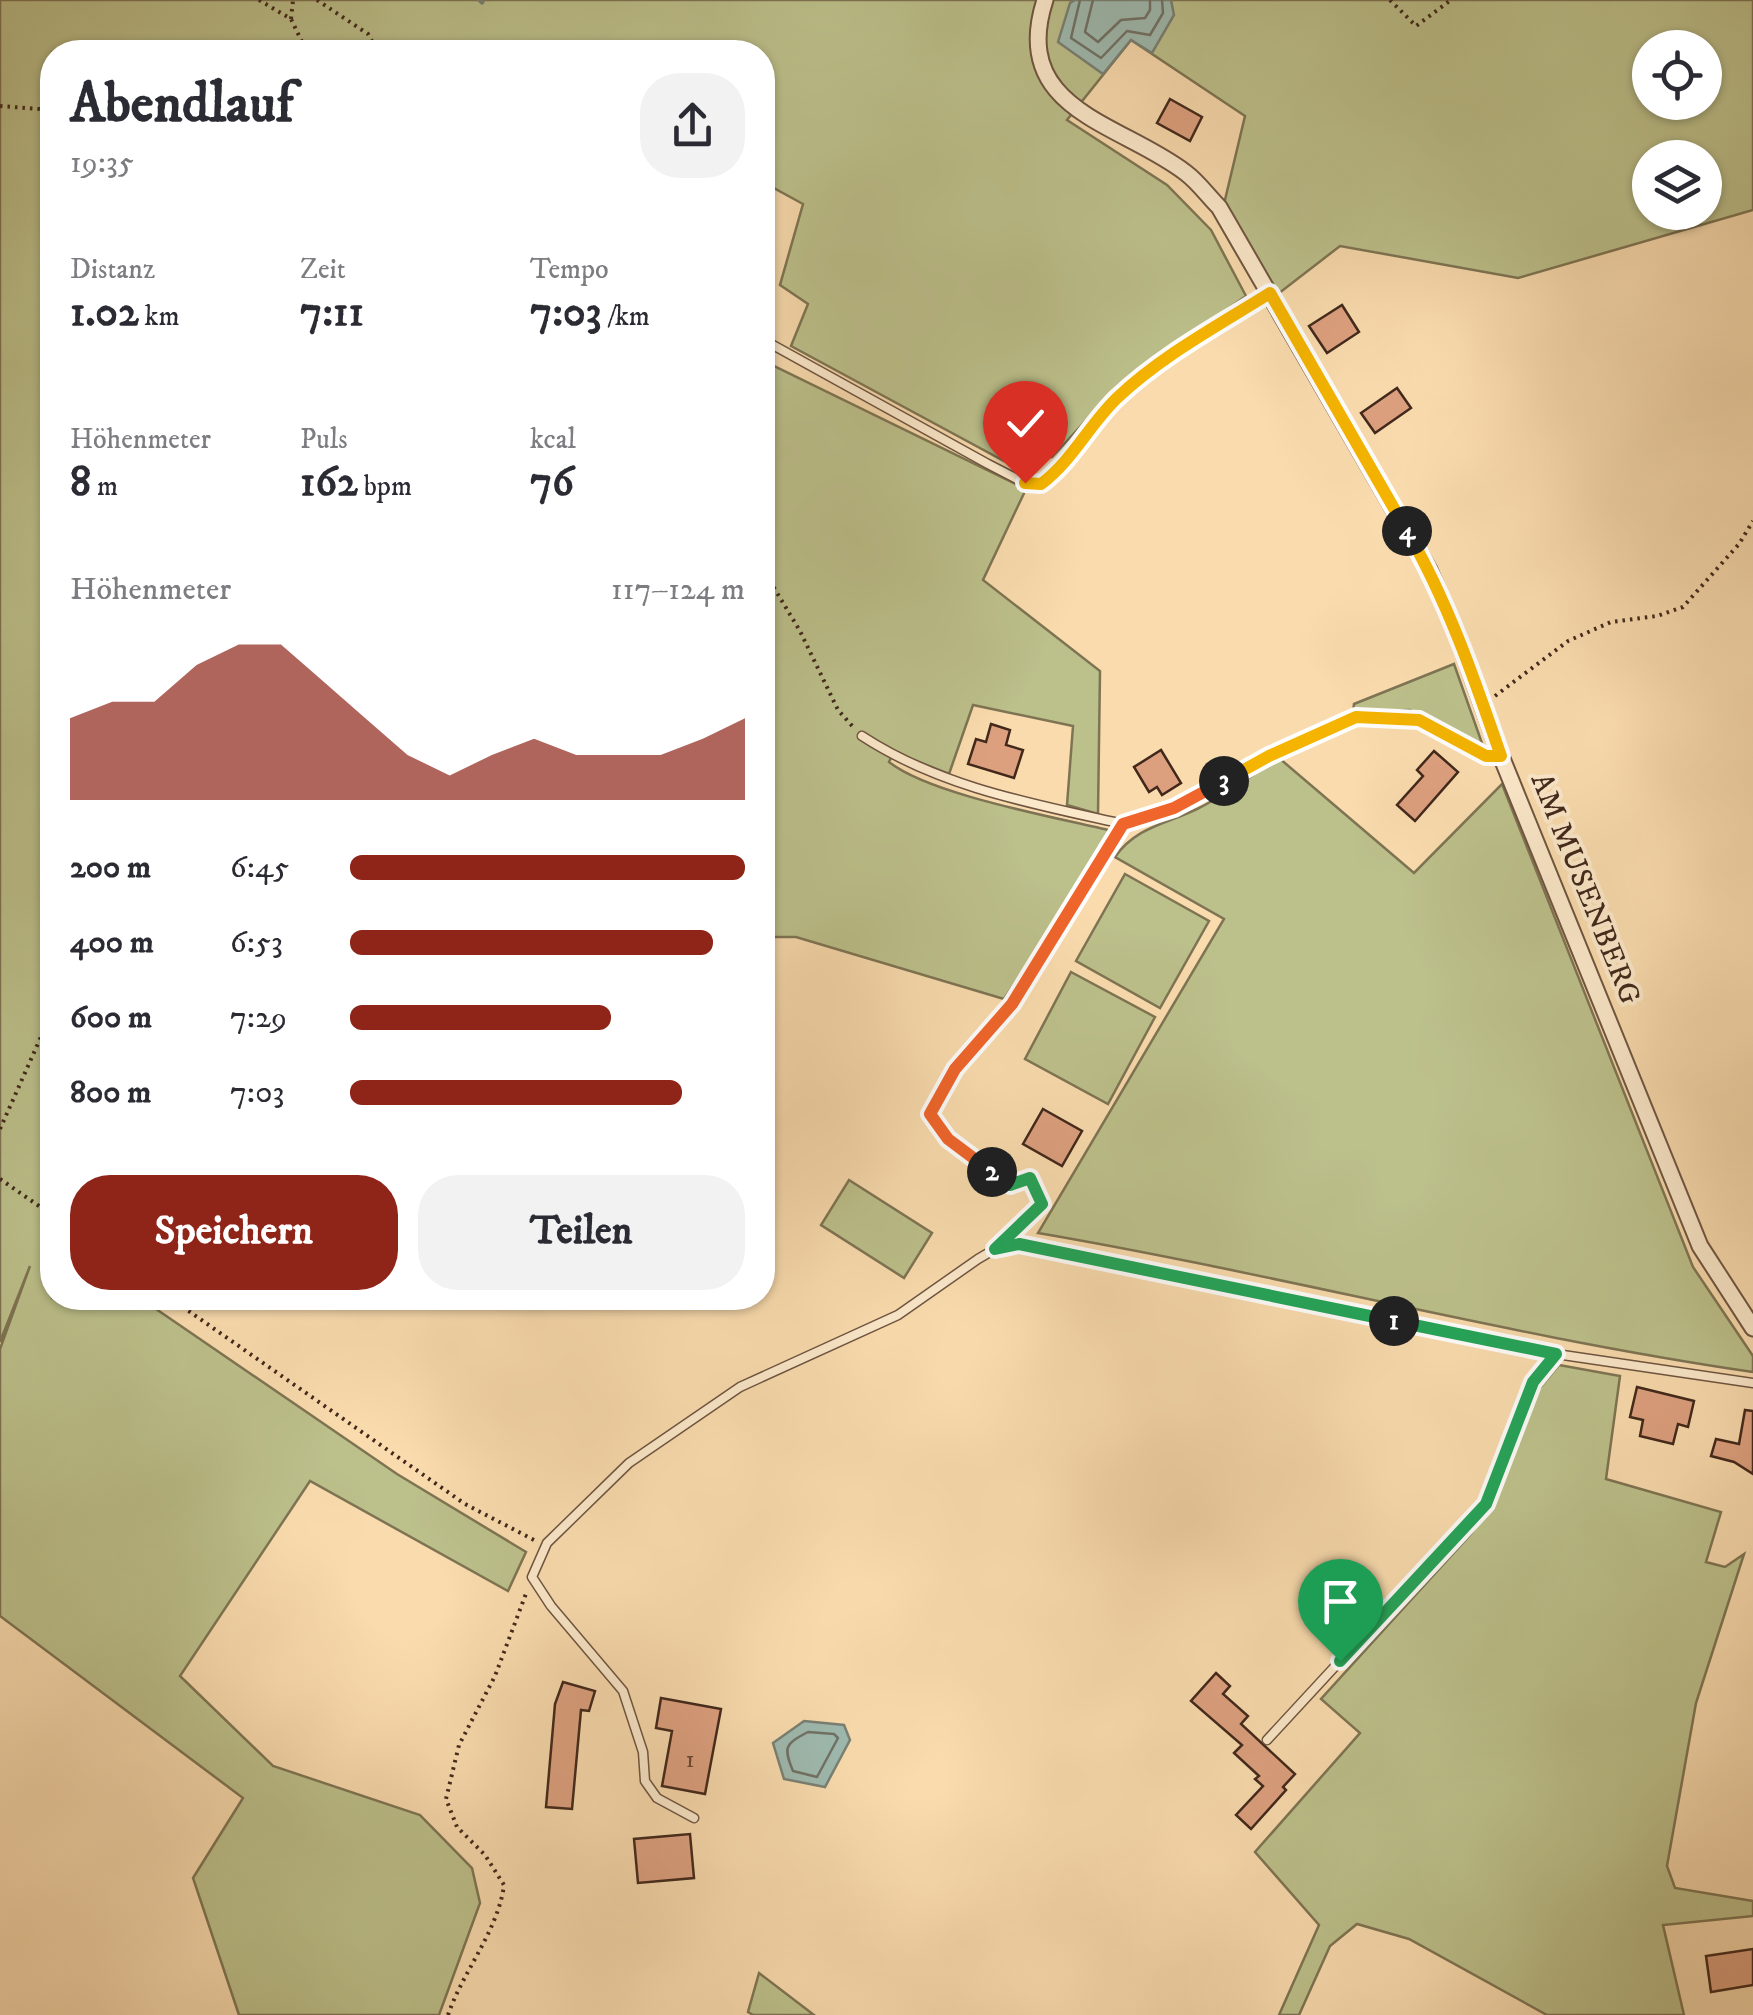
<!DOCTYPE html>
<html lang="de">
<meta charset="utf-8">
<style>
:root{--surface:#fff;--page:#f2f2f3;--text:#2b2b33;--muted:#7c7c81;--accent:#8f2418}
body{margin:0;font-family:"IM FELL DW Pica",serif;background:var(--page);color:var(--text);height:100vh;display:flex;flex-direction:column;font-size:38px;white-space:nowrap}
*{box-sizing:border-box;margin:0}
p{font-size:32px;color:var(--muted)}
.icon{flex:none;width:55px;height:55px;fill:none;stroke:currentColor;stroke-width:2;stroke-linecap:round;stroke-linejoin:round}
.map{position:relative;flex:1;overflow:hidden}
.drawer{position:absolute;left:40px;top:40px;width:735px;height:1270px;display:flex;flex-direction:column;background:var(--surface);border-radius:40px;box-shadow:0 2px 8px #0004}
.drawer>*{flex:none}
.fabs{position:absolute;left:1632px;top:30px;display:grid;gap:20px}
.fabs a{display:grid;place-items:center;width:90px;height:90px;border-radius:50%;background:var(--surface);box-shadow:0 2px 8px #0004;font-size:50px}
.pin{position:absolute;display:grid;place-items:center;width:85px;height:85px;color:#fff;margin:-102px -42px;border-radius:50% 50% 50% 0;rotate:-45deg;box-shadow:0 0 10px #0007}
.pin .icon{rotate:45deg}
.km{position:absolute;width:50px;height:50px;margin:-25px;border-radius:50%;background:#222;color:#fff;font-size:28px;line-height:50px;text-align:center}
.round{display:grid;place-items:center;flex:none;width:105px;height:105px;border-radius:40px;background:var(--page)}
.headline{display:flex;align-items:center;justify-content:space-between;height:170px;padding:0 30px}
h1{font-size:55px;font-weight:800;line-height:75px}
.stats{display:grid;grid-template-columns:repeat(3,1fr);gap:15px;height:170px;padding:10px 30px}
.stats div{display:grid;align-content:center}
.stats b{font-size:42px;font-weight:800}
.stats small{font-size:28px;font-weight:400}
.stats p{font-size:28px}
.chart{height:280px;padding:20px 30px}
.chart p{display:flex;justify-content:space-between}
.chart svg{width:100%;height:180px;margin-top:10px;fill:var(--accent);opacity:.7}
.button{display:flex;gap:20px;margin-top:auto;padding:20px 30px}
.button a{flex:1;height:115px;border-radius:40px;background:var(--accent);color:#fff;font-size:40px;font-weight:800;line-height:115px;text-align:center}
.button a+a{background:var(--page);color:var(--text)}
ul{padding:0 30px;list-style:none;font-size:32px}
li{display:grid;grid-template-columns:160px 120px 1fr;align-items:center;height:75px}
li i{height:25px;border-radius:12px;background:var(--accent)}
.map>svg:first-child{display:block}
.green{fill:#bcc08b;stroke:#7e7453;stroke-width:2.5;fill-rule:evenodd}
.water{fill:#9ebab0;stroke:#798074;stroke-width:2.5}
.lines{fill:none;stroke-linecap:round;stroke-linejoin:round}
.shore{stroke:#707166;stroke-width:2.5}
.stream{stroke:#798074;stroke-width:5}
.building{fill:#dda07f;stroke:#41281b;stroke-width:2.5}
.service-casing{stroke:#6f5540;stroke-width:11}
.minor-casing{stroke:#6f5540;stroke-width:19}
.path{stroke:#41281b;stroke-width:4;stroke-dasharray:2.5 5;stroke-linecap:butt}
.service{stroke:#fbe8ca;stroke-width:8}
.minor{stroke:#fbe8ca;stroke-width:15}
.split-1-casing{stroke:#fff;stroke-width:20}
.split-2-casing{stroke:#fff;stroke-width:20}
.split-3-casing{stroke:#fff;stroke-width:20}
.split-4-casing{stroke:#fff;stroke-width:20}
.split-5-casing{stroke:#fff;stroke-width:20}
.split-1{stroke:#22a559;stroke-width:12}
.split-2{stroke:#22a559;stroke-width:12}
.split-3{stroke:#f0652b;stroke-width:12}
.split-4{stroke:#f5b400;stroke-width:12}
.split-5{stroke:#f5b400;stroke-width:12}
.labels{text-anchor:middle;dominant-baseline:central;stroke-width:8;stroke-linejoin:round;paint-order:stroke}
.number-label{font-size:25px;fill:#684634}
.street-label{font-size:30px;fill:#41281b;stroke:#fbe8ca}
</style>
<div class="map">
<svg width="1753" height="2015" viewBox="0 0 1753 2015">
<rect width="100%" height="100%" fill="#f9dbae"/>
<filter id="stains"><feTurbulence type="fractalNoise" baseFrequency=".002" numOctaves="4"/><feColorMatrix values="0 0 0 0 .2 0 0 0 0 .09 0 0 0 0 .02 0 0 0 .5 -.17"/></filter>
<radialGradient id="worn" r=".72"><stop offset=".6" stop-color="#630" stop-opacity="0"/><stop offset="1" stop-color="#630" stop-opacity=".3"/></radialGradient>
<g class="green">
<path d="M0 0H1753V210L1518 278 1340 246 1278 294 1224 204 1245 116 1131 40 1067 120 1167 185 1211 230 1246 296 1119 385 1052 457H1009L1004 461 791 346 808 304 780 285 803 204 763 182 762 52H52V1197L43 1230 52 1237V1298H140L397 1474 526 1552 508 1591 310 1481 180 1676 273 1766 420 1815 472 1868 480 1903 439 2015H239L193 1878 243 1798 0 1616V1349L30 1266 0 1342ZM1650 48H1705V102H1650ZM1650 158H1705V212H1650Z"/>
<path d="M762 360 1026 489 983 580 1100 671 1098 814 1067 805 1073 726 973 705 949 774 894 752 889 762C931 795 1055 817 1112 831L1078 888 1004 999 796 937H763Z"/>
<path d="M1454 664 1483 746 1410 710 1353 712 1354 704Z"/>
<path d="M1279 758 1414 873 1502 784 1693 1267 1753 1356V1372C1512 1337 1278 1274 1038 1233L1224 919 1115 857C1136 827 1166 824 1197 809 1225 795 1252 775 1279 758Z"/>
<path d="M1125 874 1209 921 1160 1008 1076 961Z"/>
<path d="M1071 972 1155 1017 1108 1104 1025 1059Z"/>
<path d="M849 1180 932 1233 904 1278 821 1225Z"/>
<path d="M1559 1365 1620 1376 1606 1479 1721 1512 1706 1562 1725 1567 1744 1554 1696 1703 1667 1866 1675 1888 1753 1901V1916L1663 1925 1684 2015H1547L1409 1939 1357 1924 1330 1946 1299 2015H1279L1319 1925 1255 1852 1360 1733 1321 1699 1470 1535 1494 1503 1539 1389Z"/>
<path d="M759 1973 814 2015H753L748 2012Z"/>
</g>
<g class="water">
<path d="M1075 0H1171L1174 15 1152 53 1131 40 1103 74 1058 42 1070 3Z"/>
<path d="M804 1721 844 1725 850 1740 825 1787 784 1779 773 1743Z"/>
</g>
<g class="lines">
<g class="shore">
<path d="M1080 0 1071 38 1101 58 1127 31 1150 35 1163 13 1162 0"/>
<path d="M1093 0 1085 32 1098 42 1121 20 1145 18 1150 10V0"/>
<path d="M808 1732 834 1734 838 1738 817 1777 793 1771C783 1747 785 1744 808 1732Z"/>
</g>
<path class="stream" d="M480 0 482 2"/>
</g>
<g class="building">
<path d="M1170 99 1202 117 1190 141 1157 123Z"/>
<path d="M1342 305 1359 332 1327 353 1309 326Z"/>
<path d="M1397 388 1411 408 1375 433 1361 413Z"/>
<path d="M991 724 1010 730 1006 745 1023 750 1014 778 968 764 976 739 986 742Z"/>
<path d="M1161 750 1181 783 1162 795 1157 787 1149 792 1134 767Z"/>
<path d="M1434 751 1458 772 1415 821 1397 805 1423 776 1417 770Z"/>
<path d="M1043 1109 1082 1131 1062 1166 1023 1144Z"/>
<path d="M1637 1387 1694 1401 1688 1427 1678 1424 1673 1444 1640 1436 1643 1420 1630 1417Z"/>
<path d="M1745 1410 1753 1411V1474L1734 1462 1711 1456 1716 1439 1739 1444Z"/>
<path d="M1216 1673 1230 1686 1223 1694 1248 1716 1241 1724 1295 1774 1283 1787 1286 1790 1251 1829 1236 1815 1263 1786 1255 1779 1259 1776 1234 1753 1242 1745 1191 1701Z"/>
<path d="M563 1682 595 1691 589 1711 581 1710 572 1809 546 1807 555 1704Z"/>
<path d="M661 1698 721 1709 705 1794 662 1786 672 1731 656 1728Z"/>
<path d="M690 1834 694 1878 638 1883 634 1839Z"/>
<path d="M1753 1949V1985L1711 1992 1706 1956Z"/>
</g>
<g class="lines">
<g class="service-casing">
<g id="service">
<path d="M762 339 988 464 1025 483 1041 484C1072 461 1089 425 1117 398 1160 356 1218 325 1269 294"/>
<path d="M862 736C940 787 1033 804 1123 824"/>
<path d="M1006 1182 948 1139 930 1115 955 1069 1012 1004 1123 824 1174 808 1269 756 1356 717 1419 720 1485 756H1501"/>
<path d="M1267 1740 1486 1503 1533 1382 1556 1354"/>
<path d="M694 1818 657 1798 645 1781 643 1752 623 1691 551 1606 532 1577 547 1543 629 1463 740 1387 898 1315 978 1259 995 1249 1019 1244 1556 1354 1753 1383"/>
</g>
</g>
<g class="minor-casing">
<path id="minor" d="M1045 0C1009 111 1122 123 1186 173 1198 182 1208 196 1219 207L1429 570 1458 637 1501 756 1700 1246 1753 1328"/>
</g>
<g class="path">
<path d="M259 0 291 19 307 52"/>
<path d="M317 0 368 34 378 52"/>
<path d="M1390 0 1416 26 1451 0"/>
<path d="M291 19 293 0"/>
<path d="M0 106 52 110"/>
<path d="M762 568 800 631 838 710 854 728"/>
<path d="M1495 696 1568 641 1611 622 1657 616 1683 607 1739 544 1753 521"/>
<path d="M0 1129 52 1012"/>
<path d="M0 1179 52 1215"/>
<path d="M1013 1232 1042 1205 1030 1178 1019 1182"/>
<path d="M170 1298 465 1504 536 1541"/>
<path d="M448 2015C463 1971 498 1931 504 1885L485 1855 457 1827 446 1799 459 1745 495 1676 527 1591"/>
</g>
<use href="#service" class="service"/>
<use href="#minor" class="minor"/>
</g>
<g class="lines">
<g class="split-1-casing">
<path id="split-1" d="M1340 1661 1486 1504 1533 1382 1556 1354 1394 1321"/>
</g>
<g class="split-2-casing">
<path id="split-2" d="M992 1172 1010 1185 1030 1178 1042 1204 995 1249 1019 1244 1394 1321"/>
</g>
<g class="split-3-casing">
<path id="split-3" d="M992 1172 948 1139 930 1114 955 1069 1012 1004 1123 824 1174 808 1224 781"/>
</g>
<g class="split-4-casing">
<path id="split-4" d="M1224 781 1269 756 1356 717 1419 720 1486 756H1501C1474 678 1448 602 1407 531"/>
</g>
<g class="split-5-casing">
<path id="split-5" d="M1025 483 1041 484C1072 461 1089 425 1117 398 1161 356 1219 325 1270 293L1407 531"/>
</g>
<use href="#split-1" class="split-1"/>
<use href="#split-2" class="split-2"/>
<use href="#split-3" class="split-3"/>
<use href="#split-4" class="split-4"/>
<use href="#split-5" class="split-5"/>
</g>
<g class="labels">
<g class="number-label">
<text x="690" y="1759">1</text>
</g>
<g class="street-label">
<text transform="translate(1585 889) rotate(68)">AM MUSENBERG</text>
</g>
</g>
<rect width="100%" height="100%" filter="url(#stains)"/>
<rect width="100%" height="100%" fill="url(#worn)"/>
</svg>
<div class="fabs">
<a><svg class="icon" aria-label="locate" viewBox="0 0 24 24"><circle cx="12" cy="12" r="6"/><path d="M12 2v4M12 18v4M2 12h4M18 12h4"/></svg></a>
<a><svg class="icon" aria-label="layers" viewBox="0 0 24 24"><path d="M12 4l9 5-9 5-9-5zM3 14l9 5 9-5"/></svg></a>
</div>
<div class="pin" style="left:1340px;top:1661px;background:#1e9e55"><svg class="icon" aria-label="arrive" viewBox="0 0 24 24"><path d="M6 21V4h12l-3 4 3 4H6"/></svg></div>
<div class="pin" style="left:1025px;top:483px;background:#d93025"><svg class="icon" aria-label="check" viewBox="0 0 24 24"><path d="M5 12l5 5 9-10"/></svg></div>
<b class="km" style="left:1394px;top:1321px">1</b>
<b class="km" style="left:992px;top:1172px">2</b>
<b class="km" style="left:1224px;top:781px">3</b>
<b class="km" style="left:1407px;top:531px">4</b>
<section class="drawer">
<div class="headline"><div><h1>Abendlauf</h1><p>19:35</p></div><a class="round"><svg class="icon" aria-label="share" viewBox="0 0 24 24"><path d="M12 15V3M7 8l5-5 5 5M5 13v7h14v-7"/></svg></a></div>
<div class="stats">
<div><p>Distanz</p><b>1.02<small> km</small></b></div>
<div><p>Zeit</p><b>7:11</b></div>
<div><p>Tempo</p><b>7:03<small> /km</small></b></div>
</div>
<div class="stats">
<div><p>Höhenmeter</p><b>8<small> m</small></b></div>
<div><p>Puls</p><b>162<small> bpm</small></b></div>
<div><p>kcal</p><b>76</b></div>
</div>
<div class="chart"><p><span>Höhenmeter</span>117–124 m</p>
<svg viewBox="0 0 160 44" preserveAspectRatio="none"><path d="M0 44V24L10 20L20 20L30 11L40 6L50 6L60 15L70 24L80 33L90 38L100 33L110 29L120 33L130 33L140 33L150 29L160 24V44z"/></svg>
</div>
<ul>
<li><b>200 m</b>6:45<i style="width:100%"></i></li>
<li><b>400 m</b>6:53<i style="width:92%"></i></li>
<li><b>600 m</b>7:29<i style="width:66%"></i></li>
<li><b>800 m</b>7:03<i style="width:84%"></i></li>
</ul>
<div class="button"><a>Speichern</a><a>Teilen</a></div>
</section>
</div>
